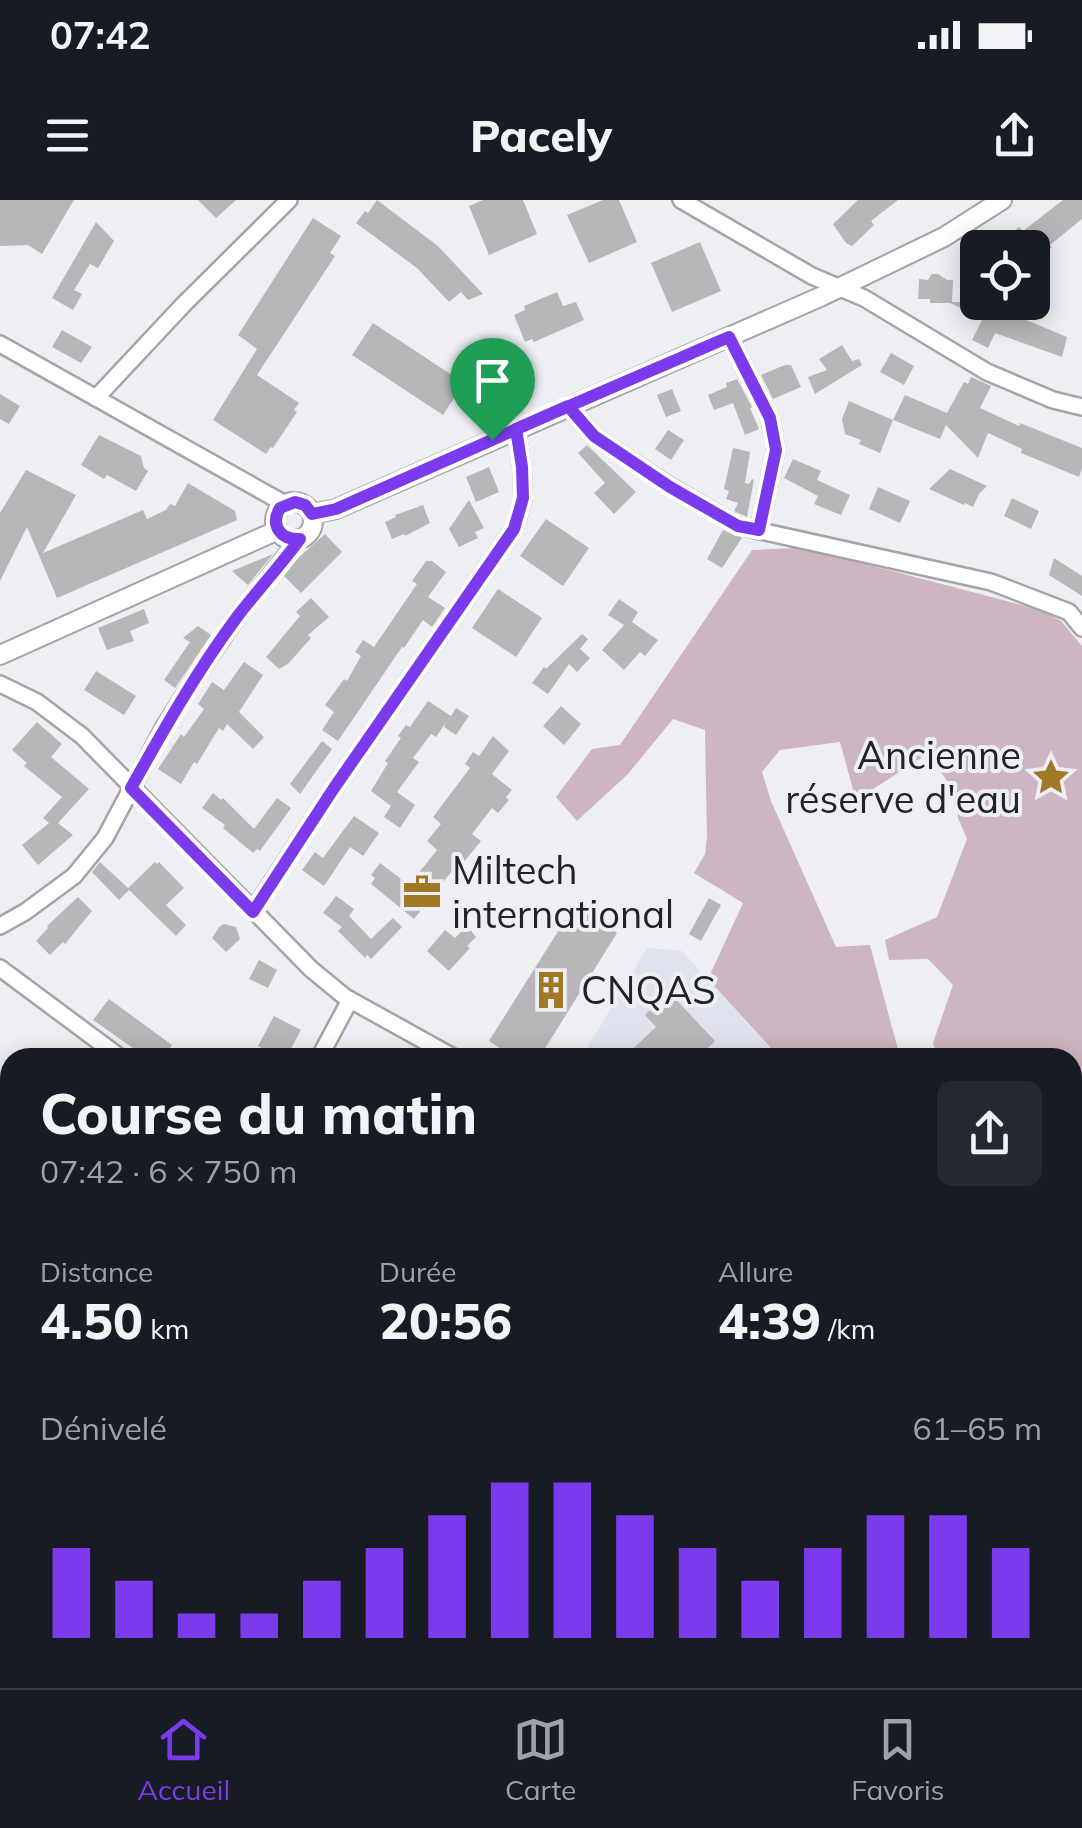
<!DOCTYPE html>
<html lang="fr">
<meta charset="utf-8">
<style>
:root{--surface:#171b24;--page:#242831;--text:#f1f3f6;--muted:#9ea1a6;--line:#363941;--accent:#7c3aed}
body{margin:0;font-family:Mulish,sans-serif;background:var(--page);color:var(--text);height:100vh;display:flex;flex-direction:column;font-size:38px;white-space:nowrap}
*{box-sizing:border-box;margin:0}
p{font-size:32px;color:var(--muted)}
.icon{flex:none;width:55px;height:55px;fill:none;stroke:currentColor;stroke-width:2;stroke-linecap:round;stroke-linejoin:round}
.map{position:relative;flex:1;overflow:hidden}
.side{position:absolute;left:0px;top:848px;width:1082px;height:642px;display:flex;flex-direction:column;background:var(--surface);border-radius:30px 30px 0 0;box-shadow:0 5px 25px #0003}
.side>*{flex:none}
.buttons{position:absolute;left:960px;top:30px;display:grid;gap:20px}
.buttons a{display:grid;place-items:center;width:90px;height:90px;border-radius:15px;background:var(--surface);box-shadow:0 5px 25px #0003;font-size:50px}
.pin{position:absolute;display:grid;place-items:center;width:85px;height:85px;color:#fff;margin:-102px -42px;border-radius:50% 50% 50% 0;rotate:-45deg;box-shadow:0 0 10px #0007}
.pin .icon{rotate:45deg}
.round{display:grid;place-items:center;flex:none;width:105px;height:105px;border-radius:15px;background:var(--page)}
.summary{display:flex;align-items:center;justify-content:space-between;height:170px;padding:0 40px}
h1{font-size:55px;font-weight:800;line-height:75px}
.stats{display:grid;grid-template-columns:repeat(3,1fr);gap:15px;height:170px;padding:10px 40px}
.stats div{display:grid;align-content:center}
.stats b{font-size:50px;font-weight:800}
.stats small{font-size:28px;font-weight:400}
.stats p{font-size:28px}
.chart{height:280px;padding:20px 40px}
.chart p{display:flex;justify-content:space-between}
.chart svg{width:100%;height:180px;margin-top:10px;stroke:var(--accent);stroke-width:6}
.status{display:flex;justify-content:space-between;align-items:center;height:70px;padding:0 50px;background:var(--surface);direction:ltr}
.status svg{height:28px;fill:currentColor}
header{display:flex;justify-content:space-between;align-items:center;height:130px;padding:0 40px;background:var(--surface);font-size:45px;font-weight:800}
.tab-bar{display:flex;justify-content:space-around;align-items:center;height:140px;border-top:2px solid var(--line);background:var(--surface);font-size:28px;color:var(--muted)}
.tab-bar a{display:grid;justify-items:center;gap:5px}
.tab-bar .active{color:var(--accent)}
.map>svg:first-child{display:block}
.built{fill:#e0e2ee}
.green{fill:#ceb5c2}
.building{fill:#b9b6ba}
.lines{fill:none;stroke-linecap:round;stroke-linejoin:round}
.minor-casing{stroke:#a4a4a9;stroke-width:20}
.tertiary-casing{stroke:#a4a4a9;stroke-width:22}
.minor{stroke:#fff;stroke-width:15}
.tertiary{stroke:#fff;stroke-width:18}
.route-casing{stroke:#fff;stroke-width:20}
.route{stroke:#7c3aed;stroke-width:12}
.labels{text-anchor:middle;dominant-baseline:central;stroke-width:8;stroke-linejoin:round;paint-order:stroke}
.poi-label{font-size:38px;fill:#222324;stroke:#eeeff4;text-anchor:start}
</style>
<div class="status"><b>07:42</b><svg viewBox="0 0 49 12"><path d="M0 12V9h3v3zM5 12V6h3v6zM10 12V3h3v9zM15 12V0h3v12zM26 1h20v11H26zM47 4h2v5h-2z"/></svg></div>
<header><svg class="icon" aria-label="menu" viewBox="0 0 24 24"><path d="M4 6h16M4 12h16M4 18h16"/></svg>Pacely<svg class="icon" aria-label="share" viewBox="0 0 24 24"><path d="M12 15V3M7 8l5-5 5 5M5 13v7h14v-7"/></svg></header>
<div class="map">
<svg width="1082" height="1488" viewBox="0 0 1082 1488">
<rect width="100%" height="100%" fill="#eeeff4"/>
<g class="built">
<path d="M647 748 682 751 778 857 581 858Z"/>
<path d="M16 1480H129L145 1488H11Z"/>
</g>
<g class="green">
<path d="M796 348 854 361 1041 410 1061 421 1082 446V1090H1079L1072 1081V858L937 857 933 843 953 785 928 759 889 760 885 740 937 717 967 639 958 618 953 591 929 553 856 600 840 542 780 550 762 572 771 601 836 747 870 745 900 857H779L708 779 743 703 694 673 705 654 707 637 705 530 673 519 628 574 577 621 556 597 592 549 620 545 752 350Z"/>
<path d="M1073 1254H1082V1349L1073 1344Z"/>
</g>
<g class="building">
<path d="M0 0H74L42 54 28 45 0 46Z"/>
<path d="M198 0H236L216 18Z"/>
<path d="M377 0 438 46 483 94 468 100 461 92 449 102 417 68 356 23 365 11 368 13Z"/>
<path d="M483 0H523L537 34 489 55 469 6Z"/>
<path d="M603 0H619L637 42 589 63 567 15Z"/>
<path d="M858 0H898L871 21 874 25 852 46 846 43 833 24Z"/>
<path d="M1063 0H1082V19L1050 45 1052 47 1038 59 1032 52V48H995L1019 27 1023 31Z"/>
<path d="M313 18 341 36 330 53 335 56 257 175 299 203 294 210 297 212 273 248 271 247 266 254 213 220 257 149 238 135Z"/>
<path d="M96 22 114 41 98 68 90 64 74 90 82 94 73 110 52 98Z"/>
<path d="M700 42 721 91 672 112 651 63Z"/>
<path d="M932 74H938L947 80H953L952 102H983L1067 137 1062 157 995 133 988 148 972 140 983 118 950 103H930V99H918L919 79 928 80Z"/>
<path d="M557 92 563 106 576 102 584 120 534 142 532 139 525 142 514 115 525 110 524 106Z"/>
<path d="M373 123 464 183 443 215 352 155Z"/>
<path d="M62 130 92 147 81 163 52 147Z"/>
<path d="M842 145 852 161 859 159 862 165 815 194 808 177 827 170 819 159Z"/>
<path d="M891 153 914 166 904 185 880 172Z"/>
<path d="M785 165H791L801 187 773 199 761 175Z"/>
<path d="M971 177 991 186 980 208 1019 226 1020 223 1082 248V268L1079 277 1021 253 1022 249 988 233 978 258 946 225 940 239 893 220 905 195 947 213 964 182 968 184Z"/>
<path d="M737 179 752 207 750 208 759 229 745 235 733 203 714 210 708 195 727 187 726 183Z"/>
<path d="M672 189 681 211 666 217 657 195Z"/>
<path d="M0 194 20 206 9 224 0 219Z"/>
<path d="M849 201 893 220 880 253 859 244 861 240 845 234 842 219Z"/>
<path d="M668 230 684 240 671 260 655 249Z"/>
<path d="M99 235 141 256 144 268 148 271 136 291 107 275 104 279 81 265Z"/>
<path d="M587 245 636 292 614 314 594 293 605 283 578 253Z"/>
<path d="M733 248 750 252 745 283 749 284 752 279 754 280 747 317 734 311 738 303 726 299 729 291 724 289Z"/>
<path d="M793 259 821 271 817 280 850 295 841 315 814 304 818 296 784 278Z"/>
<path d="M489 267 499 292 476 302 466 277Z"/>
<path d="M950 269 987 286 979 294 973 307 965 303 964 305 929 289Z"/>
<path d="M26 270 76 295 43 353 143 310 147 319 166 310 170 304 175 306 188 283 235 311 237 320 57 398 27 327 0 381V313Z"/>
<path d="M878 287 910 301 900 323 869 309Z"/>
<path d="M1012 298 1039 311 1031 329 1004 316Z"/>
<path d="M469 300 484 328 475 332 478 338 459 347 449 329Z"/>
<path d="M423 305 430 323 405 336 404 334 392 339 385 322 396 317 395 315Z"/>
<path d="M546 319 589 348 563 386 520 356Z"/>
<path d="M723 330 742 338 722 368 707 359Z"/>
<path d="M325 334 342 352 301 393 284 376 297 359Z"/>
<path d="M273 354 248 385 232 371Z"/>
<path d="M1054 358 1082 376V396L1049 375Z"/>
<path d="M426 361H432L446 372 428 397 445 408 432 427 423 420 404 448 402 447 338 541 322 530 334 512 325 505 344 479 347 481 361 456 355 452 363 440 374 447 417 384 412 381Z"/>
<path d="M498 389 542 418 516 457 472 428Z"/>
<path d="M311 398 329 417 308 435 311 438 288 464 279 469 266 457 300 416 296 412Z"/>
<path d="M619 399 638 412 632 422 658 440 645 456 640 452 624 470 602 450 624 425 608 415Z"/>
<path d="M144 409 149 423 130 431 134 441 107 450 98 428Z"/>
<path d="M198 426 211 435 175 488 164 480 190 442 183 438Z"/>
<path d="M582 434 588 439 580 449 590 458 577 472 569 464 548 494 532 483 544 467 546 469Z"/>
<path d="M244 462 263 475 239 512 264 537 253 549 227 524 223 531 219 528 197 564 194 562 181 584 158 569 181 534 184 537 204 509 198 504 212 482 224 490Z"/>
<path d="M96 471 136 496 124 515 84 490Z"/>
<path d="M428 501 451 516 456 508 469 516 456 535 444 527 447 521 436 537 431 534 413 558 419 562 397 592 415 605 400 628 384 617 391 606 371 591 388 563 385 561 401 538 398 536 406 525 410 527Z"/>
<path d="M561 506 581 524 564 545 543 526Z"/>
<path d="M37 522 62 544 51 557 89 589 58 623 73 635 38 665 22 645 49 623 43 618 62 597 24 566 27 563 12 550Z"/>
<path d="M493 536 509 551 492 574 512 590 506 597 509 600 498 613 492 608 472 634 481 641 459 668 456 666 414 719 371 684 375 678 371 675 380 663 409 685 437 650 427 641 441 624 433 617 470 568 465 564 473 552 479 556Z"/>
<path d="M322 541 332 549 300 594 290 584Z"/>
<path d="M213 593 221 600 223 598 254 629 277 598 291 608 260 651 257 649 253 653 223 628 225 625 202 608Z"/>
<path d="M354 616 379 633 363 656 350 647 324 686 302 670 315 652 323 658Z"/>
<path d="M100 662 128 688 155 662 157 664 159 662 184 688 166 705 186 725 176 736 129 690 119 700 92 672Z"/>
<path d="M336 696 354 709 349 716 371 739 393 718 402 727 371 759 367 755 365 758 338 731 342 727 323 713Z"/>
<path d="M78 697 92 711 65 744 63 742 50 755 36 741 48 728 47 726Z"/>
<path d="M709 698 721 705 701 741 689 734Z"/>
<path d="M574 706 617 733 539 858H514L489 841Z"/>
<path d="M224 724 236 727 240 739 226 752 212 738 219 727Z"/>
<path d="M467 726 476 737 467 746 470 748 449 771 427 751 445 730 455 738Z"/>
<path d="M259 760 277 770 268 788 249 779Z"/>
<path d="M669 792 715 841 698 858H623L656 827 645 815Z"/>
<path d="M109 799 172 845 164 858H147L93 820Z"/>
<path d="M274 816 301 830 286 858H281L258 846Z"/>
</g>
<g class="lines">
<g class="minor-casing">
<g id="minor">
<path d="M681 0 812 76 864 98 987 172 1053 200 1082 207"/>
<path d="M729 137 770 218 776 250 759 330"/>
<path d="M0 144 285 304"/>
<path d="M96 198 184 104 289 0"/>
<path d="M568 206 594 236 671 287 738 326 991 382 1069 412 1082 428"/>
<path d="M0 484 37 502 82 536 311 769 345 797 455 858"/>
<path d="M253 711 334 588 514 329 523 299 522 267 516 229"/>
<path d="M0 726 25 712 74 676 105 638 164 527 197 475 237 417 299 339"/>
<path d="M0 768 121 858"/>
<path d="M319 858 350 800"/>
<path d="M0 1146 10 1153"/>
<path d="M1072 1356 1082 1361"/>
<path d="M0 1479 10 1459"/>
<path d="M478 1480 490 1488"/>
<path d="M400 1488 404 1480"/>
<path d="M802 1488 807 1480"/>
<path d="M943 1488 947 1480"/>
</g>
</g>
<g class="tertiary-casing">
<g id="tertiary">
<circle cx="294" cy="321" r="19"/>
<path d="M312 314 336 309 820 97 944 37 1002 0"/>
<path d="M0 455 278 330"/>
</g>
</g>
<use href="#minor" class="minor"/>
<use href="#tertiary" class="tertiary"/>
</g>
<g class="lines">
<g class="route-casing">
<path id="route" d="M492 240 336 309 312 314 305 305 295 302 280 308C270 325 280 340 300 339 280 366 257 391 237 417 197 471 164 529 131 588L253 712 334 588 514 329 523 298 522 267 516 229 568 206 594 236 670 287 738 326 759 330 776 250 770 218 729 137C650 171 570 205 492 240"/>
</g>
<use href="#route" class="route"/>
</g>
<defs>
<g id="sight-bare" transform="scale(3)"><path d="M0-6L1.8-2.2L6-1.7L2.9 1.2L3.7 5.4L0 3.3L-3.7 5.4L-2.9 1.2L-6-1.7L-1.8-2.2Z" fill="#a07826" stroke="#eeeff4" stroke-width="2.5" paint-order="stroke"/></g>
<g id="office-bare" transform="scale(3)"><path d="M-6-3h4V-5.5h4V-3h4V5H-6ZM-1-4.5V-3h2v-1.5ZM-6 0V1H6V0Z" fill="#a07826" stroke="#eeeff4" stroke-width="2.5" paint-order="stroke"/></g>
<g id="building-bare" transform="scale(3)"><path d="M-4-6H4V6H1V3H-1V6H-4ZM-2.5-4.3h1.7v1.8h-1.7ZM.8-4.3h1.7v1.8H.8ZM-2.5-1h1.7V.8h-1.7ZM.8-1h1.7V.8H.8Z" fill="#a07826" stroke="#eeeff4" stroke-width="2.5" paint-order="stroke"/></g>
</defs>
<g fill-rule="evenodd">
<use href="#sight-bare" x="1051" y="577"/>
<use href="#office-bare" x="422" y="692"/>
<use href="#building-bare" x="551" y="790"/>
</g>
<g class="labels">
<g class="poi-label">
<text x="1021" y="555" text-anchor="end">Ancienne<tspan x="1021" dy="44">réserve d'eau</tspan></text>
<text x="452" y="670">Miltech<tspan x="452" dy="44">international</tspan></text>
<text x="581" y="790">CNQAS</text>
</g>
</g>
</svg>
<div class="buttons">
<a><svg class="icon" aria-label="locate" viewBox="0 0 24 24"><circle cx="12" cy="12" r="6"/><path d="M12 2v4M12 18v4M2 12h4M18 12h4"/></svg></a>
</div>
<div class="pin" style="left:492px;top:240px;background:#1e9e55"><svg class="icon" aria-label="arrive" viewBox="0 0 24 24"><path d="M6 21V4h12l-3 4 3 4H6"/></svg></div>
<section class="side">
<div class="summary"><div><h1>Course du matin</h1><p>07:42 · 6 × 750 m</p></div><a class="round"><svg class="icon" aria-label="share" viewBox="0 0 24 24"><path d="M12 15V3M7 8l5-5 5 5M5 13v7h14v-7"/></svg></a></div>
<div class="stats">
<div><p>Distance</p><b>4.50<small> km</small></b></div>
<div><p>Durée</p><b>20:56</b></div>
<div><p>Allure</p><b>4:39<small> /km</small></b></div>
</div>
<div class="chart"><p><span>Dénivelé</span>61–65 m</p>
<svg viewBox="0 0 160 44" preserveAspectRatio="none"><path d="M5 44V22M15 44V30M25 44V38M35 44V38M45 44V30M55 44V22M65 44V14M75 44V6M85 44V6M95 44V14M105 44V22M115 44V30M125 44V22M135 44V14M145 44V14M155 44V22"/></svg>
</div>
</section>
</div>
<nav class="tab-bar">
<a class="active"><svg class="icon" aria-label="home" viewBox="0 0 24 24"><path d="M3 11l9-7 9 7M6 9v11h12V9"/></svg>Accueil</a>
<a><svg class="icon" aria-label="map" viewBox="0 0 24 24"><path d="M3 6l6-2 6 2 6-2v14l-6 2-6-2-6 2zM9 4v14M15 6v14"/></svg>Carte</a>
<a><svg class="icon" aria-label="saved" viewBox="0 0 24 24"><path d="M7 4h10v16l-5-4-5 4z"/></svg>Favoris</a>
</nav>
